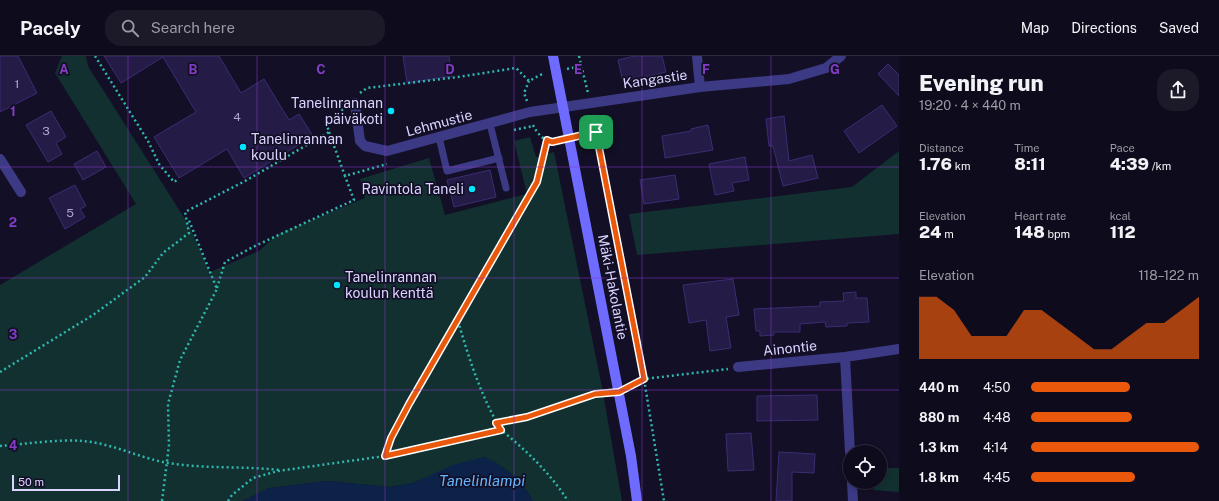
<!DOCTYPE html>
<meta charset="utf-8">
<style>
:root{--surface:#0e0b1c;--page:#1c1929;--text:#f1f3f6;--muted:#9b9ba3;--line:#2e2b3b;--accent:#ea580c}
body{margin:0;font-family:"Public Sans",sans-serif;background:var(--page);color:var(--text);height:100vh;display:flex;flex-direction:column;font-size:15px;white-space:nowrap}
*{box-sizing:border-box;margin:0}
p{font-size:13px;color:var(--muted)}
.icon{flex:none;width:22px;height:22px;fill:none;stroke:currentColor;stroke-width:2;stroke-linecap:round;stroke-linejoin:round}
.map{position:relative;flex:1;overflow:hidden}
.drawer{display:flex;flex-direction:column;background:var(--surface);width:320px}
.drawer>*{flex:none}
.controls{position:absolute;left:843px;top:389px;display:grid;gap:8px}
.controls a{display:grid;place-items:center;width:44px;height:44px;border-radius:50%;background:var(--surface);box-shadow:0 2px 6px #0003,0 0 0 1px var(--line);font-size:20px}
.scale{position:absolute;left:12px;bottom:10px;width:108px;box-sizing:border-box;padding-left:4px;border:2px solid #d9d4ff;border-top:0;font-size:11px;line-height:14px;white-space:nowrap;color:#d9d4ff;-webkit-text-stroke:3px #130f26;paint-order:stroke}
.pin{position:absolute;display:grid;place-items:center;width:34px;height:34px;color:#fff;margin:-17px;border-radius:8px;box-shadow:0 2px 6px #0006}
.round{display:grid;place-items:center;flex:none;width:42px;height:42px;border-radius:16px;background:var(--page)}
.summary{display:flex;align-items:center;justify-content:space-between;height:68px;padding:0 20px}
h1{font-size:22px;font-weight:800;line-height:30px}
.stats{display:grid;grid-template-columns:repeat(3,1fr);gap:6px;height:68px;padding:4px 20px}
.stats div{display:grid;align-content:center}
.stats b{font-size:17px;font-weight:800}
.stats small{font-size:11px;font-weight:400}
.stats p{font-size:11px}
.chart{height:112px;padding:8px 20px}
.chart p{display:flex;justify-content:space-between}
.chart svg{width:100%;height:72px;margin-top:4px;fill:var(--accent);opacity:.7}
ul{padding:0 20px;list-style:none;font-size:13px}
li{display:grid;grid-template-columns:64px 48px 1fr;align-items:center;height:30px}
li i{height:10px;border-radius:5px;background:var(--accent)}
header{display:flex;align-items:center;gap:24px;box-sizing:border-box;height:56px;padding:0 20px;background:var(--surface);border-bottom:1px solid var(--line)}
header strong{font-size:19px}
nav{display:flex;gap:22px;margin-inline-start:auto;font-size:14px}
.search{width:280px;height:36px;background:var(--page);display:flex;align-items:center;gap:10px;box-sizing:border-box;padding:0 14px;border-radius:16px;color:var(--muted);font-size:15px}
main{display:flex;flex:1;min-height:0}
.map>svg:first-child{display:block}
.green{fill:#12302f}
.water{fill:#0c2248}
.building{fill:#241b47;stroke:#3b2d73}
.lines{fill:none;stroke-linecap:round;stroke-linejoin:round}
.path{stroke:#2fb8b0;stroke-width:2.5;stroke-dasharray:2 3;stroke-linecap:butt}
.lane{stroke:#3d3a85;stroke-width:7}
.street{stroke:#3d3a85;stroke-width:10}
.secondary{stroke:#6f6bff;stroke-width:10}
.route-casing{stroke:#fff;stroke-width:8}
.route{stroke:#ea580c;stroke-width:5}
.grid{fill:none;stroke:#843dc5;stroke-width:1;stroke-opacity:0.55}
.poi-dot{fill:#00e5ff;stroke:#130f26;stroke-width:1.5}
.labels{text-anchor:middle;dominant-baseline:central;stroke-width:3.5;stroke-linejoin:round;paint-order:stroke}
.number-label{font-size:12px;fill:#aca6d1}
.street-label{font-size:14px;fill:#d9d4ff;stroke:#130f26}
.poi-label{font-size:14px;fill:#d9d4ff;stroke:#130f26;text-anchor:end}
.water-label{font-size:15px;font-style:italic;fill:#62b6ff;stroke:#130f26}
.grid-label{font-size:13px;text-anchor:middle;font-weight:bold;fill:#843dc5;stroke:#130f26;stroke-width:3.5;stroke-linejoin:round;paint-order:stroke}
</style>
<header>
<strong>Pacely</strong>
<div class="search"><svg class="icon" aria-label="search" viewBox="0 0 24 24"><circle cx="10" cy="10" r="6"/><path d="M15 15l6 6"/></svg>Search here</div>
<nav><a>Map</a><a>Directions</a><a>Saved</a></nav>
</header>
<main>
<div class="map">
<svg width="899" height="445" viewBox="0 0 899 445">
<rect width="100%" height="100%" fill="#130f26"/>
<g class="green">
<path d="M62 0H86L88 10 188 168 210 216 259 195 278 178 365 142 360 123 429 102 445 159 527 138 514 85 530 81 536 101 554 96 602 331 622 445H533C521 424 506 411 484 401L413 427 390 431 328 425 269 432 243 445H0V229L136 148 55 17Z"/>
<path d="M899 95V178L637 199 629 158 852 131Z"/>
<path d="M888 412H899V436L873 434Z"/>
</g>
<path class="water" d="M484 401C506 411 521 424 533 445H243L269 432 328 425 390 431 413 427 453 409Z"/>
<g class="building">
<path d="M0 0H18L37 37 0 56Z"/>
<path d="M104 0H219L241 37 264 23 289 64 299 58 313 80 244 122 227 93 179 122 154 81 196 56 163 1 121 27Z"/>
<path d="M403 0H449L452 20 407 27Z"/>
<path d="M635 0H662L666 16 623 26 618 4Z"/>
<path d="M888 8 899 19V40L878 18Z"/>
<path d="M882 49 897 70 859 97 844 75Z"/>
<path d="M51 55 66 81 56 87 62 98 48 106 26 69Z"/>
<path d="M784 60 789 105 812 99 818 122 783 130 773 90H769L766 63Z"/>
<path d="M708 69 713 94 665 102 662 80 691 75V73Z"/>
<path d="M97 95 106 111 83 124 74 108Z"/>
<path d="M745 101 749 124 732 127 734 135 715 139 709 108Z"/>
<path d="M490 114 496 141 454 151 447 124Z"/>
<path d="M675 119 679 143 644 148 640 124Z"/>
<path d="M75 129 86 150 80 153 85 161 65 173 49 142Z"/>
<path d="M733 223 739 259 726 261 731 292 710 295 706 264 689 267 683 229Z"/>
<path d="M856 236V242H867L869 266 847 267V270L826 271 825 266 800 268V276H774V279L760 280V275H756L754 253 820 250V246L844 245 843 237Z"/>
<path d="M817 339 818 364 757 365V340Z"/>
<path d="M751 377 754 414 728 415 726 378Z"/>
<path d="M779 396 815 398 814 417 792 416V445H776Z"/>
</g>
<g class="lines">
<g class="path">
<path d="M95 0 148 85 159 108 174 126 179 123"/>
<path d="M579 0 588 37"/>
<path d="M567 13 581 10"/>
<path d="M360 37 367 32 458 21 516 12 529 25 544 17"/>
<path d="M527 45 524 37 529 25"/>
<path d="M592 59 644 323 664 445"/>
<path d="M533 69C538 79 546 88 558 85"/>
<path d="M514 74 533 70"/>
<path d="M329 76 345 120 387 108"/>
<path d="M580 79 595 76"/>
<path d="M217 232 225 206 255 190 354 144 345 120"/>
<path d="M458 265C469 303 481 340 501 374"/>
<path d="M0 316 93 259 145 221 163 197 189 177 185 156 247 124 329 76 327 69 345 51"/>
<path d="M629 331 644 323 728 313"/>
<path d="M496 367 527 361 595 338 608 337"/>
<path d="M0 390C25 388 58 383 82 385 112 387 139 402 168 407 205 413 243 410 280 414"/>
<path d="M385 400 391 382 409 348 537 126 547 84"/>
<path d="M162 445 169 389 168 348 180 304 217 233 188 162"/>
<path d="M228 445 232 439 253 422 278 415 385 400 501 374C527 395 550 417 568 445"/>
</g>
<g class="lane">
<path d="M490 68 506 132"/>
<path d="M439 81 447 115 499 102"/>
</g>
<g class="street">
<path d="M697 0 700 31"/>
<path d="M355 47 360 85 365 90 387 95 530 56 700 31 789 23 826 12 841 0"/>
<path d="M0 103 21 136"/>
<path d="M845 301 850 396"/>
<path d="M738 311 845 301 899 293"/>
<path d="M852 426 853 445"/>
</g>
<path class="secondary" d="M553 0 631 400 637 445"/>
</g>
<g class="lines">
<g class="route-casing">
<path id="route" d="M596 76 644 323 619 336 595 338 527 361 496 367 501 374 385 400 391 382 409 348 537 126 547 84 552 86Z"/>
</g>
<use href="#route" class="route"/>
</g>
<path class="grid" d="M128 0V445M257 0V445M385 0V445M514 0V445M642 0V445M771 0V445M0 111H899M0 222H899M0 334H899"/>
<g class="poi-dot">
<circle cx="391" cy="55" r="4"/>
<circle cx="243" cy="91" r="4"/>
<circle cx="472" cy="133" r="4"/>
<circle cx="337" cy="229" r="4"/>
</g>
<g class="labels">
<g class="number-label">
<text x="17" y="28">1</text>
<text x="237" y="61">4</text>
<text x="46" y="75">3</text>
<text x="70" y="157">5</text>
</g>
<g class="street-label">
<text transform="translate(655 23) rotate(-8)">Kangastie</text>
<text transform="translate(439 67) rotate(-15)">Lehmustie</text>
<text transform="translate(613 231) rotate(79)">Mäki-Hakolantie</text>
<text transform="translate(790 292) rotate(-6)">Ainontie</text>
</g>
<g class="poi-label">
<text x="383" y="47">Tanelinrannan<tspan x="383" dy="16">päiväkoti</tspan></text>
<text x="251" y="83" text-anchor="start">Tanelinrannan<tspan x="251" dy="16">koulu</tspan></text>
<text x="464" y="133">Ravintola Taneli</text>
<text x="345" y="221" text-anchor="start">Tanelinrannan<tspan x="345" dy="16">koulun kenttä</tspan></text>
</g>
<g class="water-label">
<text x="482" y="424">Tanelinlampi</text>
</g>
</g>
<g class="grid-label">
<text x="64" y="18">A</text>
<text x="193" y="18">B</text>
<text x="321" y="18">C</text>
<text x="450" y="18">D</text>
<text x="578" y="18">E</text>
<text x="706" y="18">F</text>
<text x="835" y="18">G</text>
<text x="13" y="60">1</text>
<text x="13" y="171">2</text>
<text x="13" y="283">3</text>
<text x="13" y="394">4</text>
</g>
</svg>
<div class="controls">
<a><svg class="icon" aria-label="locate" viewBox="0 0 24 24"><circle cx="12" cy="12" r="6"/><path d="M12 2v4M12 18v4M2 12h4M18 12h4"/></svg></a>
</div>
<div class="scale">50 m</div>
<div class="pin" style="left:596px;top:76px;background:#1e9e55"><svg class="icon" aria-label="arrive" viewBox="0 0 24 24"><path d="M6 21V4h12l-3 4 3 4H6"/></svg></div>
</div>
<section class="drawer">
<div class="summary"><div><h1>Evening run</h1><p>19:20 · 4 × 440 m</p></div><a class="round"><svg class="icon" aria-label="share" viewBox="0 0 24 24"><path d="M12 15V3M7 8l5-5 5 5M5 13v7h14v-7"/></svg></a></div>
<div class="stats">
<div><p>Distance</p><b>1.76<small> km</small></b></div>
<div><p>Time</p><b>8:11</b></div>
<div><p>Pace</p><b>4:39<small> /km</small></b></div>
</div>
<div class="stats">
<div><p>Elevation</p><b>24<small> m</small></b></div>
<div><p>Heart rate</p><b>148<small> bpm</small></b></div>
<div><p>kcal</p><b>112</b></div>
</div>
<div class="chart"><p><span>Elevation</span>118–122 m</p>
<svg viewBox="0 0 160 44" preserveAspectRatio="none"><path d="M0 44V6L10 6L20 14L30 30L40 30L50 30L60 14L70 14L80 22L90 30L100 38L110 38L120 30L130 22L140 22L150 14L160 6V44z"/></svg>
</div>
<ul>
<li><b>440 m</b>4:50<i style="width:59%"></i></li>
<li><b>880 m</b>4:48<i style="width:60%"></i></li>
<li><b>1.3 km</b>4:14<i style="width:100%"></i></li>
<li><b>1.8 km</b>4:45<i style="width:62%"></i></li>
</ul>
</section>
</main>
